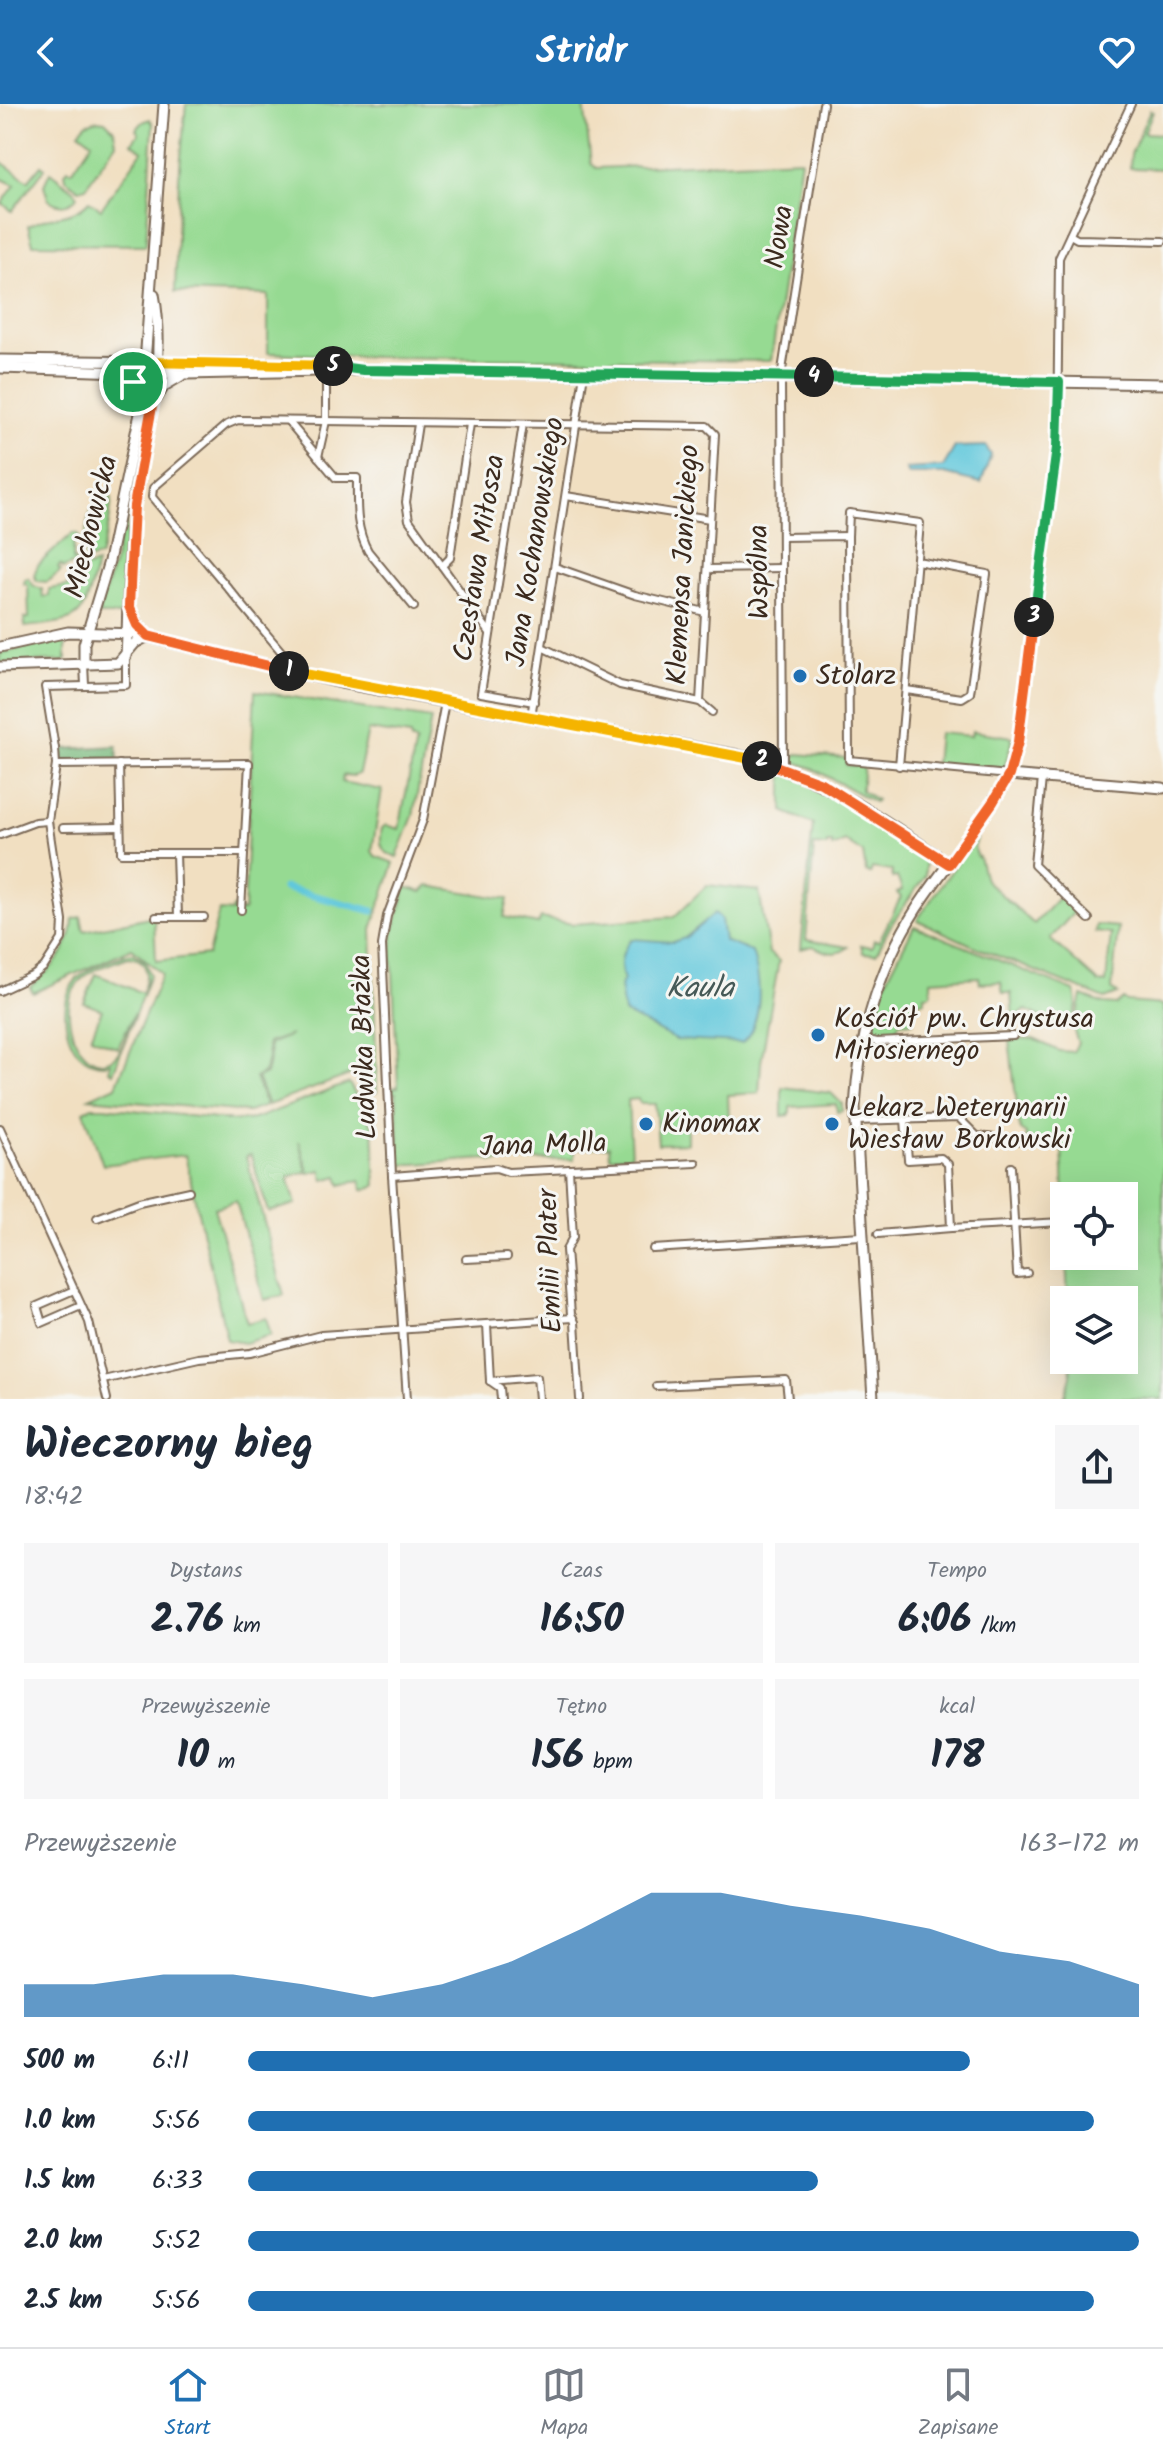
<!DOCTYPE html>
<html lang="pl">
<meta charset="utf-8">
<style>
:root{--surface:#fff;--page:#f6f6f7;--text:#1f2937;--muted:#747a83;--line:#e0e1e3;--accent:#1f6fb2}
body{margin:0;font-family:Kalam,sans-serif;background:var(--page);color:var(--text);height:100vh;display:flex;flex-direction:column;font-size:30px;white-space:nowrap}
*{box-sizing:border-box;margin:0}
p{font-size:26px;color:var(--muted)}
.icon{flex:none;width:44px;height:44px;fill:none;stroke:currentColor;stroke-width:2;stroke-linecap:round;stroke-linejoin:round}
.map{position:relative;height:1295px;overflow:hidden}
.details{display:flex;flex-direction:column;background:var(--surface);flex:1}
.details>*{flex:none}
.tools{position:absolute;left:1050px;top:1078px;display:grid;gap:16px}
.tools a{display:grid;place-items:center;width:88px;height:88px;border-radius:0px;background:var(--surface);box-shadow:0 8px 32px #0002;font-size:40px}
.pin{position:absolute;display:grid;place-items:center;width:68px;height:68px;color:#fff;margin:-34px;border:4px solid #fff;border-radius:50%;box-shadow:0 2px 8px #0007}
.km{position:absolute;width:40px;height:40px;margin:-20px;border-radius:50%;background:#222;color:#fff;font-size:22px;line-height:40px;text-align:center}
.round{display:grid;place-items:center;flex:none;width:84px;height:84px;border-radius:0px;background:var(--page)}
.headline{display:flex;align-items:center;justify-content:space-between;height:136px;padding:0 24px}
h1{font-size:44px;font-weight:800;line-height:60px}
.figures{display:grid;grid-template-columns:repeat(3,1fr);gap:12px;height:136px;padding:8px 24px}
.figures div{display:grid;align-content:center;border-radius:0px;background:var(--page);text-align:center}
.figures b{font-size:40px;font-weight:800}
.figures small{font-size:22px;font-weight:400}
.figures p{font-size:22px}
.chart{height:224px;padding:16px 24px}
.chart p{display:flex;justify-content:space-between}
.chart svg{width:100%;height:144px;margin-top:8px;fill:var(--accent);opacity:.7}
ul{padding:0 24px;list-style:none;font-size:26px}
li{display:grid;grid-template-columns:128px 96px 1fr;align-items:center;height:60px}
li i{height:20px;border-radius:10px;background:var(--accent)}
header{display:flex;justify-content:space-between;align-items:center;height:104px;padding:0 24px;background:var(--accent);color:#fff;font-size:36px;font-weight:800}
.dock{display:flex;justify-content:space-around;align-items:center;height:112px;border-top:2px solid var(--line);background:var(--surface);font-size:22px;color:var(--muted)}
.dock a{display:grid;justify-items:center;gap:4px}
.dock .active{color:var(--accent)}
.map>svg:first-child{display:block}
.green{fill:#96da92;stroke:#688258;stroke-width:2;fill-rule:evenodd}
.forest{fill:#78ba7c;stroke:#5a724d;stroke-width:2}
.water{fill:#60c8dc;stroke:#4e797d;stroke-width:2}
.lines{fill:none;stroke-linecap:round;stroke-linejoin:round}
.canal{stroke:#60c8dc;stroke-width:7}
.street-casing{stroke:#7b6957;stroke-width:10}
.secondary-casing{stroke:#7b6957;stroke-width:13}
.street{stroke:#fff;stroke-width:6}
.secondary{stroke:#fff;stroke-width:9}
.split-1-casing{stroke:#fff;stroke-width:16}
.split-2-casing{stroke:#fff;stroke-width:16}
.split-3-casing{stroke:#fff;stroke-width:16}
.split-4-casing{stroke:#fff;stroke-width:16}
.split-5-casing{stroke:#fff;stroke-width:16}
.split-6-casing{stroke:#fff;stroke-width:16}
.split-1{stroke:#f0652b;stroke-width:10}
.split-2{stroke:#f5b400;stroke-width:10}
.split-3{stroke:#f0652b;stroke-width:10}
.split-4{stroke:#22a559;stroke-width:10}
.split-5{stroke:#22a559;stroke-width:10}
.split-6{stroke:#f5b400;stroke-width:10}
.poi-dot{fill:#1f6fb2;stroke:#f6f6f2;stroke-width:3}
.labels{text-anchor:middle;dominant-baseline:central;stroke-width:6;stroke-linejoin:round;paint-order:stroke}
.street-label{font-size:28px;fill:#3b2a1e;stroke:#f6f6f2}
.poi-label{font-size:28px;fill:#3b2a1e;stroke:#f6f6f2;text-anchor:start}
.water-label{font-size:30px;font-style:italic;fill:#465957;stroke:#f6f6f2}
</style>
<header><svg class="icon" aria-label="back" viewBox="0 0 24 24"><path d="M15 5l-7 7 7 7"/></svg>Stridr<svg class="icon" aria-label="heart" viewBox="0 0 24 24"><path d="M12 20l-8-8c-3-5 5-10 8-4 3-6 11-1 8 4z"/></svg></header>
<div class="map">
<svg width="1163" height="1295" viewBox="0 0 1163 1295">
<rect width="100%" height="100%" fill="#f6f6f2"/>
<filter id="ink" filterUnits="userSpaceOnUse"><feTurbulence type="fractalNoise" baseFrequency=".0125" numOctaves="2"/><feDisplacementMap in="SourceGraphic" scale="16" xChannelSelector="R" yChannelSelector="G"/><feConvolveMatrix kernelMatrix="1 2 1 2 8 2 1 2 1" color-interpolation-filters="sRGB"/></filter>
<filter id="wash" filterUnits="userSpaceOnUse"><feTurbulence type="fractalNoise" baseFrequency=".006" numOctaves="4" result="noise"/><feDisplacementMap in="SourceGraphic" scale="32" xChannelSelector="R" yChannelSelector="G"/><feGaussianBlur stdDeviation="1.8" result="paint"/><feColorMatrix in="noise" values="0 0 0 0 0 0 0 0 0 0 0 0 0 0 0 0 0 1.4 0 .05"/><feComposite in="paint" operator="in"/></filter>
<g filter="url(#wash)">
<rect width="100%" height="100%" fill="#f1dfc1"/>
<g class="green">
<path d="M186 0H584L591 59 596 64 801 55 771 257 375 253 268 249V191L175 188 179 73Z"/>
<path d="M1150 6 1153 7 1144 29 1163 30V65L1130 64 1131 50Z"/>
<path d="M150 15 153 20 146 141 33 140 28 122C47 110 74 115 89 97L101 105 142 47 132 39 139 29 136 26 143 18Z"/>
<path d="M97 16 105 17 114 26 116 39 86 83 79 85 66 75 65 69 68 65 72 67 92 38 79 28 86 20Z"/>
<path d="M0 57 28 77 41 61 45 64 12 107 2 99 15 81 0 74Z"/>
<path d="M50 68 75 87 77 92C70 103 58 103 48 95L44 81Z"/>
<path d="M104 392 112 394 109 420 100 453 87 456 85 454C86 432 84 405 104 392Z"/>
<path d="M127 398 124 511H98L114 458Z"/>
<path d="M73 429 78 430 80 435 74 436 73 456 78 457 77 458 64 464 60 461 58 464 61 467 47 478 37 477 34 471 38 461Z"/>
<path d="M97 460C81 519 84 516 25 523L24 514H29L28 481 24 480 25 475 28 474 34 482 42 485 43 493 49 492V485L68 482 80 465Z"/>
<path d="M66 535V557L0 559V549Z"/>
<path d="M255 587 431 615 413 712 397 753C380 749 379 739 382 724L386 721 399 725 416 638 411 637 410 632 368 626 359 669 354 672 343 671 342 678 382 686 372 747 375 752 394 759 372 825 377 988 373 989 360 973 352 970 268 1001 257 974 266 970 270 953 269 940 291 931 267 939 268 954 264 969 255 974 266 1002 248 1008 89 994 116 982 162 870 132 844 33 889 30 883C51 866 73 844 73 815L81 813 84 827 154 812 156 857 208 851 219 807 232 808 233 803H238V807H244Z"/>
<path d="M972 627 1013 633 1004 665 935 660 938 629 971 632Z"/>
<path d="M797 650 846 654V661L864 662 861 686 876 696 874 698 812 664 790 656Z"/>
<path d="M783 667 832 689 925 751V772L891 821 876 850 863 849 861 841 872 843 874 836 879 837 901 793 897 789 902 786 897 773 892 774V767L872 764 870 770 866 768 863 749 845 737 832 743V739H827V742L814 741 806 836 848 843C838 853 823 848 813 842L801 845 813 720 783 707Z"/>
<path d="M975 733 977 736 974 741 977 753H979L985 776 1034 820 1060 792 1075 807 1050 835 1099 879H1106L1111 830 1095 828 1096 821 1118 823 1112 885 1118 890 1105 895 978 844 917 816Z"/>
<path d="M707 781 759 787 769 849 779 857 761 958 759 989 728 991 729 1019 693 1021 687 1024V1039L658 1040 655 1000H640L638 995 628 996 631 1052 610 1053 609 1042 574 1045V1055L492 1058 487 1055 400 1061 396 989H392V984L398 983 392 846 393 829 406 783 422 788 428 782 508 795 504 813 538 820 541 814 573 820 674 813Z"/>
<path d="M914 822 1074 887C1080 898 1076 913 1067 922H1061L1026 906 1013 915 1011 889H1003L1001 878 980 879 979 873 931 876V890L925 891V897L912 898 913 918 899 919 896 928 885 929 884 934H877L871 925 885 879Z"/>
<path d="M133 849 146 858 150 871 113 969 109 967 111 959C68 968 53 903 76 876 88 863 111 857 127 850ZM128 853C150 854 148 873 142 889L96 870 84 899 102 906 91 933 118 944 134 909C129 921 124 947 113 954 83 975 50 904 82 875 94 864 114 859 128 853Z"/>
<path d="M1082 892 1104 900 1116 901 1123 895 1127 898 1163 901V1295H1064L1071 1272 1070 1256H1124V1196H1068L1066 1152H1124V1092H1064V1095L1062 1042 1026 1035V1030L1020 1026 1009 936 1034 935 1059 947 1073 948 1078 939 1074 927Z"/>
<path d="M349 979 373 1023 376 1082 363 1086 360 1076 341 1081 338 1072 324 1076 321 1066 309 1069 299 1037 307 1068 288 1073 296 1100 268 1108 251 1051 246 1052 284 1191 264 1196 236 1097 214 1104 247 1219 266 1214 271 1231 244 1239 227 1236 185 1051 103 1061 84 1007 92 1003H104L236 1017 254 1015Z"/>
<path d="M782 983 831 989 842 1000V1007L837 1008 836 1000 790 1003V1011L782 1012Z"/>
</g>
<path class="forest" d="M117 642 118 657 63 658 62 645Z"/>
<g class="water">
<path d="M986 342 991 351 981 379 944 370H907L906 365 943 363 955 343Z"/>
<path d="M715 809 721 815 724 837 752 848C761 875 764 917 742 939L676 936 624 909 620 882 624 876C618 862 621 846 632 835L673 838 685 834Z"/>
</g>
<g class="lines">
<path class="canal" d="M284 784 373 807"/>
</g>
</g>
<g filter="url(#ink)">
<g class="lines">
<g class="street-casing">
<g id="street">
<path d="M1070 131 1077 135 1163 137"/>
<path d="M288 317 336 374H357C357 400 355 423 368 447L414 503"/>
<path d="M418 320 406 398 409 416 490 529"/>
<path d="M523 320 481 589 534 598"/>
<path d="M318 353 326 317V265"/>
<path d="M566 392 710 415"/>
<path d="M848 432 849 409 920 419 899 662"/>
<path d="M782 433 848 432 849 656 1009 671 1018 638 1057 344 1059 154 1131 0"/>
<path d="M442 462 450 454 470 320"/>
<path d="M555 463 635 491 705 508"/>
<path d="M708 465 782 464"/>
<path d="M542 543 620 581 700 598 712 608"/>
<path d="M285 552 152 393 153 384 226 321 238 316 707 322 715 330 700 598"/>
<path d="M285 552 298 554"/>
<path d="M84 560 85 581"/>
<path d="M906 586 962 594 970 589 987 470 917 457"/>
<path d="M531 613 584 270"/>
<path d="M119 660 121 749H244"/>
<path d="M56 661 249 659 241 806"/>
<path d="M783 663 781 273 823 0"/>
<path d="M1042 674 1034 761 1089 815"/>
<path d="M63 724 120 723"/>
<path d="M0 731 35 718 48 717"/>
<path d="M176 749 178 813"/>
<path d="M156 813H204"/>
<path d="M0 887 34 871 44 863 62 835 63 817 48 717 56 661 55 644 45 583 126 581V552"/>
<path d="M864 935 877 938 1013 932"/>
<path d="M905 1015 908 1056 941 1054 948 1060 951 1124 1062 1118"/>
<path d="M855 1017 959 1014 977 1032 1023 1037"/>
<path d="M0 1024 89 1218 107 1295"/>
<path d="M1011 1063 1017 1170 1027 1169"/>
<path d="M569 1065 573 1133 566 1146 571 1210 575 1218 580 1295"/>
<path d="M392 1072 496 1064 508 1068 696 1059"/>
<path d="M97 1114 139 1098 189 1087"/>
<path d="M878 1130 951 1124"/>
<path d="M653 1145 861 1132"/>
<path d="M466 1155 507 1153"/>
<path d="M74 1186 37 1202 42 1219 81 1202"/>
<path d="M487 1221 490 1277"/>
<path d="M103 1276 199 1254 250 1249 321 1231 573 1214"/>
<path d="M490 1277 537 1273 539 1295"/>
<path d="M490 1277 500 1284 501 1295"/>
<path d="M656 1282 786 1276 788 1295"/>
<path d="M407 1295 392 1072 382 841 387 812 423 716 445 598"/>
</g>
</g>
<g class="secondary-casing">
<g id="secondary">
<path d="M0 256 236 259 344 264"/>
<path d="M0 264 187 270 363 266 1163 280"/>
<path d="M119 271 136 280 141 293"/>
<path d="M157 293 164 282 181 272"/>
<path d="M130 505 137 521 148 532"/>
<path d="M0 543 68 528 137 530 341 579 738 651C820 671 880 712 949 760"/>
<path d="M126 552C129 503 127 452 134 404 143 331 168 264 154 190"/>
<path d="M84 560V540L109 457 142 300 164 0"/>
<path d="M0 563 118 559 135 539 148 532"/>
<path d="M873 1295 855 1003C859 928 882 853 925 792 953 752 985 714 1009 671L1163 684"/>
</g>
</g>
<use href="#street" class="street"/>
<use href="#secondary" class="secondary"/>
</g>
</g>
<g class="lines" filter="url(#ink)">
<g class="split-1-casing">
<path id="split-1" d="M133 278 114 269H158L134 402 129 502 137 521 148 532 289 567"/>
</g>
<g class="split-2-casing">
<path id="split-2" d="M289 567 762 657"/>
</g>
<g class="split-3-casing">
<path id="split-3" d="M762 657 821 679 949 760 993 698 1009 671 1018 638 1034 513"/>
</g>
<g class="split-4-casing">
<path id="split-4" d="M814 273 1059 278 1057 344 1034 513"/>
</g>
<g class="split-5-casing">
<path id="split-5" d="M333 262 363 266 814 273"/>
</g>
<g class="split-6-casing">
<path id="split-6" d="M133 278 138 284 142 300 146 258 333 262"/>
</g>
<use href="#split-1" class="split-1"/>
<use href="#split-2" class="split-2"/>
<use href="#split-3" class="split-3"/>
<use href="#split-4" class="split-4"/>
<use href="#split-5" class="split-5"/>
<use href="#split-6" class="split-6"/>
</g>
<g class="poi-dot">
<circle cx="800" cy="572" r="8"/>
<circle cx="818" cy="931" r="8"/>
<circle cx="646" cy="1020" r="8"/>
<circle cx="832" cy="1020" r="8"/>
</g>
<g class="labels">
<g class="street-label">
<text transform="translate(780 133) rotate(-81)">Nowa</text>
<text transform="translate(92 423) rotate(-76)">Miechowicka</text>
<text transform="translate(536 438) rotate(-81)">Jana Kochanowskiego</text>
<text transform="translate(480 454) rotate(-81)">Czesława Miłosza</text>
<text transform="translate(684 461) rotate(-87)">Klemensa Janickiego</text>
<text transform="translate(760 468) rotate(-91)">Wspólna</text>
<text transform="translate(365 943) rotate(-92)">Ludwika Błażka</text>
<text transform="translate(543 1042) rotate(-2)">Jana Molla</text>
<text transform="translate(551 1157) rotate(-92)">Emilii Plater</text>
</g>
<g class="poi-label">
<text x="816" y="572">Stolarz</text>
<text x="834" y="915">Kościół pw. Chrystusa<tspan x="834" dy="32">Miłosiernego</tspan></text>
<text x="848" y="1004">Lekarz Weterynarii<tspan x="848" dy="32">Wiesław Borkowski</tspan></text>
<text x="662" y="1020">Kinomax</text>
</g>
<g class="water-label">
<text x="700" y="885">Kaula</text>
</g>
</g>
</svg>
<div class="tools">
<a><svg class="icon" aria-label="locate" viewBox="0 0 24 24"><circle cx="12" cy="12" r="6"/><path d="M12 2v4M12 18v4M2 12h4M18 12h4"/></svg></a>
<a><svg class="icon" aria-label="layers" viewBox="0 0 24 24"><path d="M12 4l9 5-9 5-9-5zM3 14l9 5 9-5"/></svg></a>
</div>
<div class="pin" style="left:133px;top:278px;background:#1e9e55"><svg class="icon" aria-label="arrive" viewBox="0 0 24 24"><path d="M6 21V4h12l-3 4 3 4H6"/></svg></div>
<b class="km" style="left:289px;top:567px">1</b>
<b class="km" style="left:762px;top:657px">2</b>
<b class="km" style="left:1034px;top:513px">3</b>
<b class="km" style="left:814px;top:273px">4</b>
<b class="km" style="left:333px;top:262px">5</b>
</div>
<section class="details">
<div class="headline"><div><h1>Wieczorny bieg</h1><p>18:42</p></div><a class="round"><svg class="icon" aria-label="share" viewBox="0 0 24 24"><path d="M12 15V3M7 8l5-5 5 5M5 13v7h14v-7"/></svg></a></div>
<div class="figures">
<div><p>Dystans</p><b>2.76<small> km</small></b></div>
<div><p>Czas</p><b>16:50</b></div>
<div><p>Tempo</p><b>6:06<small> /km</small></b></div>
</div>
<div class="figures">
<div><p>Przewyższenie</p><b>10<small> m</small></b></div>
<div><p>Tętno</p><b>156<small> bpm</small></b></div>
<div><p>kcal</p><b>178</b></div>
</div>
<div class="chart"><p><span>Przewyższenie</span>163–172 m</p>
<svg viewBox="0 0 160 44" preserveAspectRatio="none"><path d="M0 44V34L10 34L20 31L30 31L40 34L50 38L60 34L70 27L80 17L90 6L100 6L110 10L120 13L130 17L140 24L150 27L160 34V44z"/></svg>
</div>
<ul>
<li><b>500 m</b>6:11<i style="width:81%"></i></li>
<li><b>1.0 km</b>5:56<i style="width:95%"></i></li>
<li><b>1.5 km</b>6:33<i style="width:64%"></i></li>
<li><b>2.0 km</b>5:52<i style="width:100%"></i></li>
<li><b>2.5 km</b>5:56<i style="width:95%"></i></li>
</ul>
</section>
<nav class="dock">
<a class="active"><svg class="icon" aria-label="home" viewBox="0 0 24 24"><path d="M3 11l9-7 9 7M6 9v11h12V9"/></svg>Start</a>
<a><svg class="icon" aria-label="map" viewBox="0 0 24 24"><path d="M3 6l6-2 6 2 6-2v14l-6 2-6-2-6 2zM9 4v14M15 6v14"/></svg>Mapa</a>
<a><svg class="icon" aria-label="saved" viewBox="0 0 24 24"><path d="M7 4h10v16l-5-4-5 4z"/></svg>Zapisane</a>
</nav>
